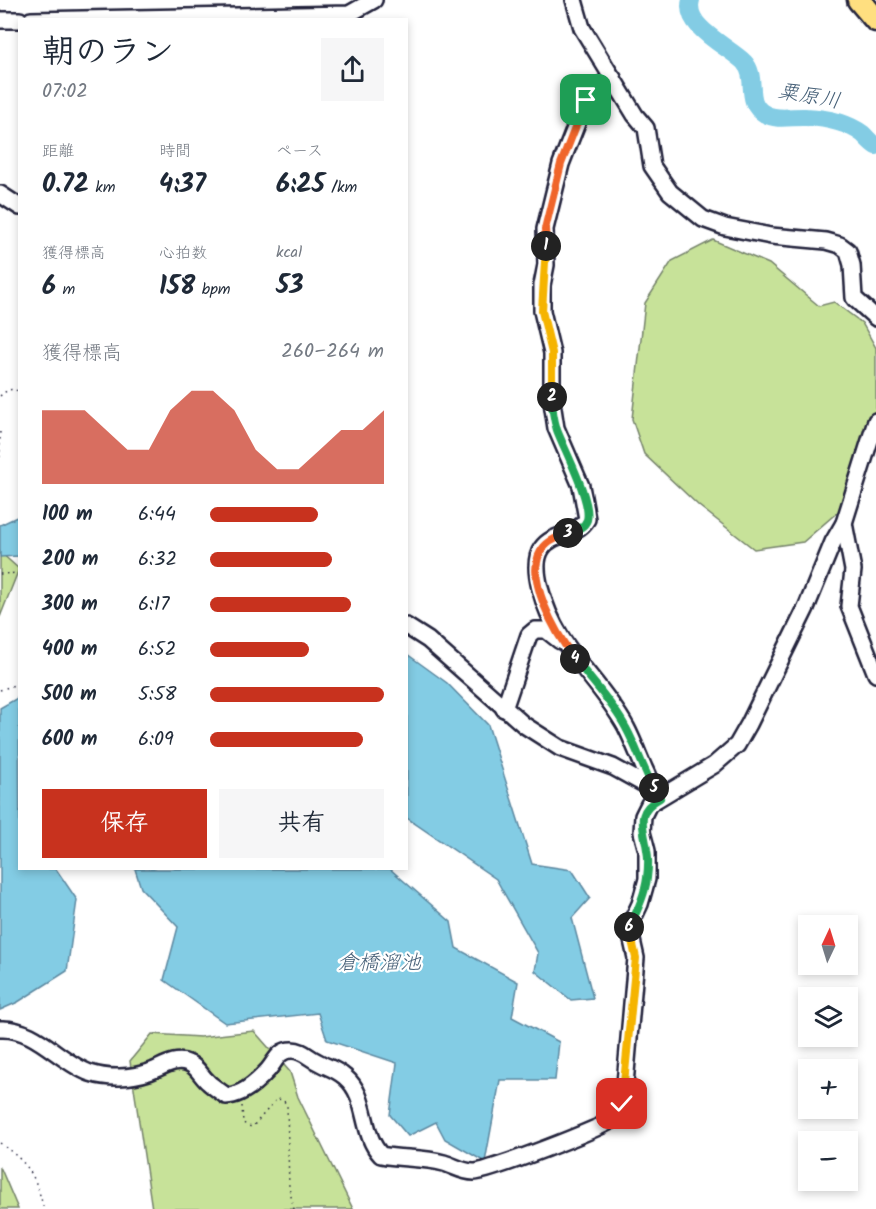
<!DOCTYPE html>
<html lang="ja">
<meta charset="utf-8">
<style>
:root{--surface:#fff;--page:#f6f6f7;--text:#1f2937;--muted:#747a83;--accent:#c8321e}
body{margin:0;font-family:Kalam,"Klee One",sans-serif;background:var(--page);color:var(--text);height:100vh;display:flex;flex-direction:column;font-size:22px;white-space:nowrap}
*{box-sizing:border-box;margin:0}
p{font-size:20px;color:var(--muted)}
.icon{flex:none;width:33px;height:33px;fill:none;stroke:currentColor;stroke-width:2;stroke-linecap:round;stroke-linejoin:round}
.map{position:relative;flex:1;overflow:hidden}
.side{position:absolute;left:18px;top:18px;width:390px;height:852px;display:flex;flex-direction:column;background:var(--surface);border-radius:0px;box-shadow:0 3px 9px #0003}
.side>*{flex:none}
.needle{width:39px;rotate:4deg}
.controls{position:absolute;left:798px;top:915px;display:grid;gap:12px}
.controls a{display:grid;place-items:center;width:60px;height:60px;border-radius:0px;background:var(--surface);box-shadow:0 3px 9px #0003;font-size:30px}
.pin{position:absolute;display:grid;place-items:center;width:51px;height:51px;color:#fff;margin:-26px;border-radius:12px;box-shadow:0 3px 9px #0006}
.km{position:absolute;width:30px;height:30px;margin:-15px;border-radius:50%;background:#222;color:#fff;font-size:16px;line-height:30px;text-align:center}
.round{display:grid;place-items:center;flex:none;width:63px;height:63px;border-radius:0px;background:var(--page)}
.summary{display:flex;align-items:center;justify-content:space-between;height:102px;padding:0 24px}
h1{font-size:33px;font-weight:600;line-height:45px}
.figures{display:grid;grid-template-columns:repeat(3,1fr);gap:9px;height:102px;padding:6px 24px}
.figures div{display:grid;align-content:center}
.figures b{font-size:26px;font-weight:600}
.figures small{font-size:16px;font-weight:400}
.figures p{font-size:16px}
.chart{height:168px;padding:12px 24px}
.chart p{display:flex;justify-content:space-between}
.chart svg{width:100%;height:108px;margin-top:6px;fill:var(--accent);opacity:.7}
.button{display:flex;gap:12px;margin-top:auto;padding:12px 24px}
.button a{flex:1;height:69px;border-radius:0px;background:var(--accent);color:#fff;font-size:24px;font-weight:600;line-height:69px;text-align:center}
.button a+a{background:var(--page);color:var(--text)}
ul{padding:0 24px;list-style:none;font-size:20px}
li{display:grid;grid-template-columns:96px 72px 1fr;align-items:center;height:45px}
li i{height:15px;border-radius:8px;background:var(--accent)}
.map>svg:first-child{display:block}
.green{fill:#c7e299;stroke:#74826a;stroke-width:1.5}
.water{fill:#83cce4;stroke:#5c88a0;stroke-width:1.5}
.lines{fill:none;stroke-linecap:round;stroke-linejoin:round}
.river{stroke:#83cce4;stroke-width:18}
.minor-casing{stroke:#22223b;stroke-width:20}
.highway-casing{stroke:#22223b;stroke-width:27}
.path{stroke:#22223b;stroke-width:1.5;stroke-dasharray:1.5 4.5;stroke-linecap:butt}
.minor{stroke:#fff;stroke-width:15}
.highway{stroke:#ffdf80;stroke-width:22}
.split-1-casing{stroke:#fff;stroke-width:12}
.split-2-casing{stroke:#fff;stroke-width:12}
.split-3-casing{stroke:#fff;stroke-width:12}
.split-4-casing{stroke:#fff;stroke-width:12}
.split-5-casing{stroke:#fff;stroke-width:12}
.split-6-casing{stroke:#fff;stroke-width:12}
.split-7-casing{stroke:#fff;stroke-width:12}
.split-1{stroke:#f0652b;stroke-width:8}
.split-2{stroke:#f5b400;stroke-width:8}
.split-3{stroke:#22a559;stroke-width:8}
.split-4{stroke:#f0652b;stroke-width:8}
.split-5{stroke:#22a559;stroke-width:8}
.split-6{stroke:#22a559;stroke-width:8}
.split-7{stroke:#f5b400;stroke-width:8}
.labels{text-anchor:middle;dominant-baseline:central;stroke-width:4.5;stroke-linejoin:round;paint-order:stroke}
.water-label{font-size:21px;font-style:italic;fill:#445e76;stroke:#fff}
</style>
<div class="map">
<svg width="876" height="1209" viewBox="0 0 876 1209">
<rect width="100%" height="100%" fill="#fff"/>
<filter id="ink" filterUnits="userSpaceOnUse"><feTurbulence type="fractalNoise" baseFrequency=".0167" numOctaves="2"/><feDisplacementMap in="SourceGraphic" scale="12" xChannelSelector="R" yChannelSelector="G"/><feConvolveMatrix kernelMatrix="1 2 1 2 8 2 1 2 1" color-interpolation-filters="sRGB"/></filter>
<g filter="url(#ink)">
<g class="green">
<path d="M713 240 769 264 819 306 834 302 862 323 876 348V446L855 497 803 542 754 549 699 506 644 454 632 419 645 303 672 261Z"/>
<path d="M0 552 19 569 0 617Z"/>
<path d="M254 1031 290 1072 298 1097 353 1209H152L130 1061 152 1034 200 1037Z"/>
<path d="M0 1168 1 1169 18 1209H0Z"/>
</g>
<g class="water">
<path d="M19 516V556L0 557V525Z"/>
<path d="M407 654 447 683 488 725 532 864 572 870 590 898 572 918 593 998 571 1000 535 971 538 953 496 879 407 818Z"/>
<path d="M19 697 20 868 56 869 77 900 67 971 18 1002 0 1010V708Z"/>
<path d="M135 869H390L451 922 456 948 518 982 512 1017 559 1042 555 1080H500L485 1162 445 1139 436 1122 408 1136 390 1115 397 1063 327 1040 318 1013 225 1023 164 980 178 927 141 888Z"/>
</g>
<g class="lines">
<path class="river" d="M691 0C683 27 728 46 744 62 759 78 743 102 765 114 777 121 793 116 806 117 826 118 847 122 863 134 867 138 871 143 876 146"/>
<g class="minor-casing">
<g id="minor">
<path d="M574 0 582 28 635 115 646 128 652 166 670 192 703 219 725 227 771 236 826 241 840 245 848 251 852 265 854 298 876 318"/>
<path d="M0 20H20"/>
<path d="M31 20 349 14 374 0"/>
<path d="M613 78 592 90 586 100 561 164 545 229 546 265 542 285V311L552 353V402L556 428 581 486 587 519C576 537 553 532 542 548 534 559 537 576 540 588 556 650 597 675 626 727 637 748 643 770 655 790"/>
<path d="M0 194 20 207"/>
<path d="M844 523 853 570 849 606 876 674"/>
<path d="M406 626 428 640 524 725 560 748 613 767 653 789"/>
<path d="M504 709 529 635 535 630H546L560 641"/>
<path d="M0 1029C36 1027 59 1062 90 1073 108 1079 131 1078 149 1072 161 1068 175 1057 188 1063 197 1066 201 1076 208 1082 213 1087 220 1091 226 1096 242 1096 258 1081 268 1070 276 1061 278 1050 292 1050 302 1050 308 1057 316 1061 326 1067 336 1069 345 1077 369 1097 360 1133 381 1155 401 1159 424 1157 444 1163 454 1166 463 1172 474 1172 485 1173 608 1126 615 1118 622 1110 623 1095 625 1084L636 958 629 927 640 904 647 879V851L642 832 643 816 649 804 714 765 737 745 749 724 806 608 833 542 844 523 876 421"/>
</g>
</g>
<g class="highway-casing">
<path id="highway" d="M859 0 876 20"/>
</g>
<g class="path">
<path d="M0 396C7 390 11 387 20 392"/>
<path d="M0 432V457"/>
<path d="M0 574 20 573"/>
<path d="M0 690 20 683"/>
<path d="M242 1106 243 1123 251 1127 254 1125 277 1099 283 1100 287 1105 289 1188 294 1209"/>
<path d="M0 1143C31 1166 34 1173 44 1209"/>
</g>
<use href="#minor" class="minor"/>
<use href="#highway" class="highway"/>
</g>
</g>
<g class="lines" filter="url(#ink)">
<g class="split-1-casing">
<path id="split-1" d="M546 246 545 229 561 164 586 100"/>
</g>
<g class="split-2-casing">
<path id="split-2" d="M546 246 542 311 552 353V397"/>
</g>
<g class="split-3-casing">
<path id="split-3" d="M552 397C552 408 554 420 557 430 564 449 592 501 587 520 584 528 576 530 568 533"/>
</g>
<g class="split-4-casing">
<path id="split-4" d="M568 533C560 537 550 539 544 547 520 574 558 637 575 659"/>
</g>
<g class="split-5-casing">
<path id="split-5" d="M575 659C592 682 613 703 626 728 637 748 643 769 654 788"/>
</g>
<g class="split-6-casing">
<path id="split-6" d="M629 927C637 912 645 895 647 878 648 870 649 859 647 850 644 826 634 812 660 798L654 788"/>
</g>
<g class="split-7-casing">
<path id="split-7" d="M622 1104 636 958 629 927"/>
</g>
<use href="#split-1" class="split-1"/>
<use href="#split-2" class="split-2"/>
<use href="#split-3" class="split-3"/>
<use href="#split-4" class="split-4"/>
<use href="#split-5" class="split-5"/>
<use href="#split-6" class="split-6"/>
<use href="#split-7" class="split-7"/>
</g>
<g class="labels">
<g class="water-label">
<text transform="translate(809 97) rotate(10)">粟原川</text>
<text x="379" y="963">倉橋溜池</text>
</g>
</g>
</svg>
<div class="controls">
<a><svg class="needle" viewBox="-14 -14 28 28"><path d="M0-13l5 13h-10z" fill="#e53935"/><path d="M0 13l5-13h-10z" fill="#747a83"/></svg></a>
<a><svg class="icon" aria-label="layers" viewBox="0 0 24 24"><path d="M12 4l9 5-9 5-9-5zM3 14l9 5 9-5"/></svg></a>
<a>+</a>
<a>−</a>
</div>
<div class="pin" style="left:586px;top:100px;background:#1e9e55"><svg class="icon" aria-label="arrive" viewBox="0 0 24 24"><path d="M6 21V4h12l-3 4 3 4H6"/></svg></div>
<div class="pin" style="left:622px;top:1104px;background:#d93025"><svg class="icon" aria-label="check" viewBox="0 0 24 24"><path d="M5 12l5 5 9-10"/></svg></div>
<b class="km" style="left:546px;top:246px">1</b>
<b class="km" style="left:552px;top:397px">2</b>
<b class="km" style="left:568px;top:533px">3</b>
<b class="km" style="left:575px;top:659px">4</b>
<b class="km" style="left:654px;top:788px">5</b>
<b class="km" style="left:629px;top:927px">6</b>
<section class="side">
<div class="summary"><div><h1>朝のラン</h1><p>07:02</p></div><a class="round"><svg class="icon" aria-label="share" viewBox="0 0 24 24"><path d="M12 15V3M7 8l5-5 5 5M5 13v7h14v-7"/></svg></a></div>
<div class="figures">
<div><p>距離</p><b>0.72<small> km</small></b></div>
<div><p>時間</p><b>4:37</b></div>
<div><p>ペース</p><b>6:25<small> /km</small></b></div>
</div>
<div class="figures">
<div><p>獲得標高</p><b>6<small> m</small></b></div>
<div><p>心拍数</p><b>158<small> bpm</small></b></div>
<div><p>kcal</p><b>53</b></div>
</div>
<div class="chart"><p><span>獲得標高</span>260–264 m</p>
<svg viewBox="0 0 160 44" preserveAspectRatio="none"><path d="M0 44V14L10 14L20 14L30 22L40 30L50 30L60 14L70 6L80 6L90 14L100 30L110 38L120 38L130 30L140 22L150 22L160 14V44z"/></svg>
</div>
<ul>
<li><b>100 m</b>6:44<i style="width:62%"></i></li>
<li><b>200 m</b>6:32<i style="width:70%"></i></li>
<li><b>300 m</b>6:17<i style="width:81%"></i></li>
<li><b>400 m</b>6:52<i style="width:57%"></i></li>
<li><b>500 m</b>5:58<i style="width:100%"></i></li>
<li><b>600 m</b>6:09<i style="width:88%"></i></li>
</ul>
<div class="button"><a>保存</a><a>共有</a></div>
</section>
</div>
